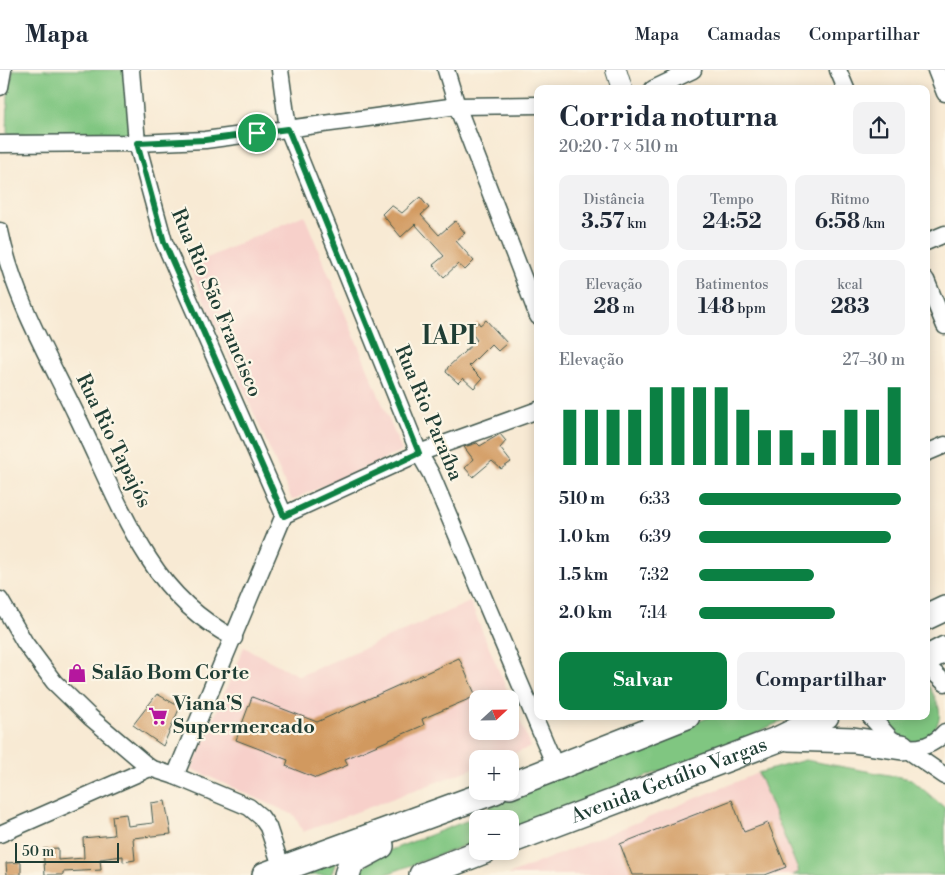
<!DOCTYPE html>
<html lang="pt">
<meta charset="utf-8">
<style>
:root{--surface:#fff;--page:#f2f2f3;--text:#1f2937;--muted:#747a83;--line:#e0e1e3;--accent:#0b8043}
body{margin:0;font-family:"Libre Bodoni",serif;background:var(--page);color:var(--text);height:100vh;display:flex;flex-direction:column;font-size:19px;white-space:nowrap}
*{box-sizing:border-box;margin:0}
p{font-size:16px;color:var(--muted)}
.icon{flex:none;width:28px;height:28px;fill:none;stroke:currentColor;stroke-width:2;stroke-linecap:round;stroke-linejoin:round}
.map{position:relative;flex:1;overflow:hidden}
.sheet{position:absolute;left:534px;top:15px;width:396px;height:635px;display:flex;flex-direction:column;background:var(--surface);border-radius:10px;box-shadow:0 2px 12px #0003}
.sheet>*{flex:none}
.needle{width:32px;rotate:68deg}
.fabs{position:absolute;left:469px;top:620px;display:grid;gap:10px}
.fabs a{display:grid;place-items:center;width:50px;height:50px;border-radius:10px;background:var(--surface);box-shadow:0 2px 12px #0003;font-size:25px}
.scale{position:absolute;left:15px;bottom:12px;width:104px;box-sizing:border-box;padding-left:5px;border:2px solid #1f3d34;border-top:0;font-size:14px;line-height:18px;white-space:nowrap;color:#1f3d34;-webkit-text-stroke:4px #fcf5e5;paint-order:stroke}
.pin{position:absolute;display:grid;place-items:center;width:42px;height:42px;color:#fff;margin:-21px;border:2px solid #fff;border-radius:50%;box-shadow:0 1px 5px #0007}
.round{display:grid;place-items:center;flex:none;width:52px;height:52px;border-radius:10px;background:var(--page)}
.overview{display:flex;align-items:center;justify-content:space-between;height:85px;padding:0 25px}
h1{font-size:28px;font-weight:700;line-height:38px}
.metrics{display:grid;grid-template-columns:repeat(3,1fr);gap:8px;height:85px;padding:5px 25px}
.metrics div{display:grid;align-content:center;border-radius:10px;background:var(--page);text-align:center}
.metrics b{font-size:21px;font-weight:700}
.metrics small{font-size:14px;font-weight:400}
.metrics p{font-size:14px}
.chart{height:140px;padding:10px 25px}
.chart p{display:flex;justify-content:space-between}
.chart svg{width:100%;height:90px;margin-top:5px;stroke:var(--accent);stroke-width:6}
.cta{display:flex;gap:10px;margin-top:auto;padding:10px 25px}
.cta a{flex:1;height:58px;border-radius:10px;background:var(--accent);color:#fff;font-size:20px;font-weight:700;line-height:58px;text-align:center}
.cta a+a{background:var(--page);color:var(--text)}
ul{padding:0 25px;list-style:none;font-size:16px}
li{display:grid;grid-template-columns:80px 60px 1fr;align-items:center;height:38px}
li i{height:12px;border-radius:6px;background:var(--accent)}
header{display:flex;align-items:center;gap:30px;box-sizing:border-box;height:70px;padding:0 25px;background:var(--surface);border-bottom:1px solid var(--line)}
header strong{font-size:24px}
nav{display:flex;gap:28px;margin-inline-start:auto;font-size:18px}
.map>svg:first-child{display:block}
.built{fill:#f7d0ca;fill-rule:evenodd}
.green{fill:#80c681;stroke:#50825a}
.building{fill:#d1995e}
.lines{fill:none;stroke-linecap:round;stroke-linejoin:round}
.minor-casing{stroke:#40574c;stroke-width:19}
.tertiary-casing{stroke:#40574c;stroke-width:22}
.primary-casing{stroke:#40574c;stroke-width:28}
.minor{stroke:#fff;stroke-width:16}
.tertiary{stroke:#fff;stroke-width:20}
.primary{stroke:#fff;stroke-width:25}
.route-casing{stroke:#fff;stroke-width:10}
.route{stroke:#0b8043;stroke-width:6}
.labels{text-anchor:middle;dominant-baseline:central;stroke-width:4.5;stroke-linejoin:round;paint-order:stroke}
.street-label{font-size:20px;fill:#1f3d34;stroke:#fcf5e5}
.poi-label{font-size:20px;font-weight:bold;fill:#1f3d34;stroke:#fcf5e5;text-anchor:start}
.district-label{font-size:25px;font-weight:bold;fill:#1f3d34;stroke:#fcf5e5}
</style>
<header>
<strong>Mapa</strong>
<nav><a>Mapa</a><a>Camadas</a><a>Compartilhar</a></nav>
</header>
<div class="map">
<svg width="945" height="805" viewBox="0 0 945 805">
<rect width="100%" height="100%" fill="#fcf5e5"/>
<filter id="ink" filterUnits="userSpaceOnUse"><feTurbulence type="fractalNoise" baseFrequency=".02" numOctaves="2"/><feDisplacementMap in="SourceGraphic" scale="10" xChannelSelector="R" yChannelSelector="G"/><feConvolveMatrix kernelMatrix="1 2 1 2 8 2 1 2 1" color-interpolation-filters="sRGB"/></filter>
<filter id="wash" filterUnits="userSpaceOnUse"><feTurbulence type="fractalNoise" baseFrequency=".0096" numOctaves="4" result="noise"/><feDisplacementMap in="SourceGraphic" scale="20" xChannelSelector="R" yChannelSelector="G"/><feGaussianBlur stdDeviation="1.12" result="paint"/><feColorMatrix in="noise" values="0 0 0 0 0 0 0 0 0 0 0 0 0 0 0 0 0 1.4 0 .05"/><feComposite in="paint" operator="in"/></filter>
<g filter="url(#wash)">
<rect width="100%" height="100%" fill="#f8ead4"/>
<g class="built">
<path d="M304 145 402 381 292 430 189 196Z"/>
<path d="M470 532 531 677 499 689H478L477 697 303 762 294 745 192 699 244 577 299 606ZM478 629H510V661H478Z"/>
<path d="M758 703 800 802 793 805H508Z"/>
</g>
<g class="green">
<path d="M13 0H126L131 67 7 64 8 25Z"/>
<path d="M926 611C945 644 945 649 920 676L899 665 885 646H926Z"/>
<path d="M712 646H793L733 673 510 759V749H478L477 771 384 805H356L357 802 383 783 474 748 505 727Z"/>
<path d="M805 690 911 709 945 738V805H793L799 802 758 703Z"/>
<path d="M337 790 331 805H296Z"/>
</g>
<g id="blocks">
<g class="building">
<path d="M420 127 429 138 421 145 439 165 455 151 465 163 456 171 474 191 465 200 458 194 444 207 433 195 444 186 415 154 401 167 382 144 391 135 402 143Z"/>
<path d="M486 250 507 273 498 281 491 274 469 296 482 309 474 318 463 308 458 313 446 302 448 297 477 270 469 260 478 252 480 255Z"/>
<path d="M500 364 506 371 500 378 511 392 501 399 492 391 473 407 465 398 473 389 464 377 477 373 480 376Z"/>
<path d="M459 588 476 626 422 649 424 655 345 689 348 695 316 708 286 696 288 690 236 670 252 627 317 652Z"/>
<path d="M157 624 180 637 163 676 133 655Z"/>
<path d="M732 730 744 762 768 753 786 797 765 805H632L620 774Z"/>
<path d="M165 731 171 764 133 768 135 790 123 792V786L100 789 101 800 63 802V805H45L43 779 58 778V790L84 788 83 768 114 765 112 746 126 744 128 756 153 753 151 733Z"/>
<path d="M21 792V805H7L6 793Z"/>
</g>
</g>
</g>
<g filter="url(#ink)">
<use href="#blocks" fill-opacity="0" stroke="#40574c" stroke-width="1"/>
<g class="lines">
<g class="minor-casing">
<g id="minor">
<path d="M131 0 137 73 164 172 284 445"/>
<path d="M280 0 288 59 419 383 431 404 556 698"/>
<path d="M446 0 457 36 538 246"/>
<path d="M838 0 846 19"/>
<path d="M936 0 945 23"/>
<path d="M0 17 3 0"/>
<path d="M653 19 693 0"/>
<path d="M0 74 137 73 205 70 457 36 538 35"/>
<path d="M0 161C13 226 48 286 77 346 100 393 120 444 149 489 170 522 199 550 234 568"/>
<path d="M926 172 945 164"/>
<path d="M926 210 945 256"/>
<path d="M926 383 945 375"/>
<path d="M0 530 25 573 54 612 90 647 150 698 175 706 249 737 261 747 268 757 282 799"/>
<path d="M926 595 945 613"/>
<path d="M870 646 890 668 945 706"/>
<path d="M902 677C920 679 933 676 945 662"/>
<path d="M175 706 284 445 419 383 538 340"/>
<path d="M0 764 150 698"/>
</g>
</g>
<g class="tertiary-casing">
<path id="tertiary" d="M616 0 622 19"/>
</g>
<g class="primary-casing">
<g id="primary">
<path d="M926 547 945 538"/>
<path d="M926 589 945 579"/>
<path d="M789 668 853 670 902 677"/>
<path d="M510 716 687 646"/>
<path id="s1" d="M510 771 779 669 826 646"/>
<path d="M265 805 495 721"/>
<path d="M347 805 351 792 381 776"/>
<path d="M422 805 484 781"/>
</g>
</g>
<use href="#minor" class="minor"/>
<use href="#tertiary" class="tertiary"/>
<use href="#primary" class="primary"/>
</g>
</g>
<g class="lines" filter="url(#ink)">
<g class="route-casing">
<path id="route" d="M288 59 419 383 284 446 164 172 137 73 205 70Z"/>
</g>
<use href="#route" class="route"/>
</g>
<defs>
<g id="shop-bare" transform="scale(1.5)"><path d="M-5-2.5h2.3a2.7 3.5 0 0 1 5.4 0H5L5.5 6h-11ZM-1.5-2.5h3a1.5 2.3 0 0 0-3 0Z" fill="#b5179e" stroke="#fcf5e5" stroke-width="2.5" paint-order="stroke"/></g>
<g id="supermarket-bare" transform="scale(1.5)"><path d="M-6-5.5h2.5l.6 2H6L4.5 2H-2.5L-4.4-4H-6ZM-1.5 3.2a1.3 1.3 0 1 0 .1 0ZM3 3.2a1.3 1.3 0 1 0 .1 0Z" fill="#b5179e" stroke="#fcf5e5" stroke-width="2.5" paint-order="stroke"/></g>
</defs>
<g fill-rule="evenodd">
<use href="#shop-bare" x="77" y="603"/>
<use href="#supermarket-bare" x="158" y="646"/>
</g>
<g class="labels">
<g class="street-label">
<text transform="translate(216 233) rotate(67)">Rua Rio São Francisco</text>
<text transform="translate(428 343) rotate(67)">Rua Rio Paraíba</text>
<text transform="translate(113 371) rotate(64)">Rua Rio Tapajós</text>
<text stroke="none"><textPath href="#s1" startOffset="170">Avenida Getúlio Vargas</textPath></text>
</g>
<g class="poi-label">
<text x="92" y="603">Salão Bom Corte</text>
<text x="173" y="634">Viana'S<tspan x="173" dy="23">Supermercado</tspan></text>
</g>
<g class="district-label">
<text x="449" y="266">IAPI</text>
</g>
</g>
</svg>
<div class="fabs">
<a><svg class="needle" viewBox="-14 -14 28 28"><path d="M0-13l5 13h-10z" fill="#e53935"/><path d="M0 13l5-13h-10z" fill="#747a83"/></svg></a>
<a>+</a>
<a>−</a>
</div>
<div class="scale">50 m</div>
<div class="pin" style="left:257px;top:63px;background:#1e9e55"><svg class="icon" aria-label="arrive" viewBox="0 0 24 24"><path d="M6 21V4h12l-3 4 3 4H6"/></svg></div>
<section class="sheet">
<div class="overview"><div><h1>Corrida noturna</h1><p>20:20 · 7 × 510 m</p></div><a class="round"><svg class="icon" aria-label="share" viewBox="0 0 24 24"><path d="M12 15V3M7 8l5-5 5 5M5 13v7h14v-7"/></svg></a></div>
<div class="metrics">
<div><p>Distância</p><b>3.57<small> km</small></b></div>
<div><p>Tempo</p><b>24:52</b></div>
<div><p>Ritmo</p><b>6:58<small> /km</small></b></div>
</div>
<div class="metrics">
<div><p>Elevação</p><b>28<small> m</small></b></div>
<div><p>Batimentos</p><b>148<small> bpm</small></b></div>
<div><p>kcal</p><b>283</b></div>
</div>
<div class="chart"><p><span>Elevação</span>27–30 m</p>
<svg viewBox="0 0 160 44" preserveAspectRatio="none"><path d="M5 44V17M15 44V17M25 44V17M35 44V17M45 44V6M55 44V6M65 44V6M75 44V6M85 44V17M95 44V27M105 44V27M115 44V38M125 44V27M135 44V17M145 44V17M155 44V6"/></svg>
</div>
<ul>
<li><b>510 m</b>6:33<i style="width:98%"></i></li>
<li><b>1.0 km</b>6:39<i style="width:93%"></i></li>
<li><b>1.5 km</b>7:32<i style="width:56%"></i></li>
<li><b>2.0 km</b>7:14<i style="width:66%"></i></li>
</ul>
<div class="cta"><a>Salvar</a><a>Compartilhar</a></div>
</section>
</div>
